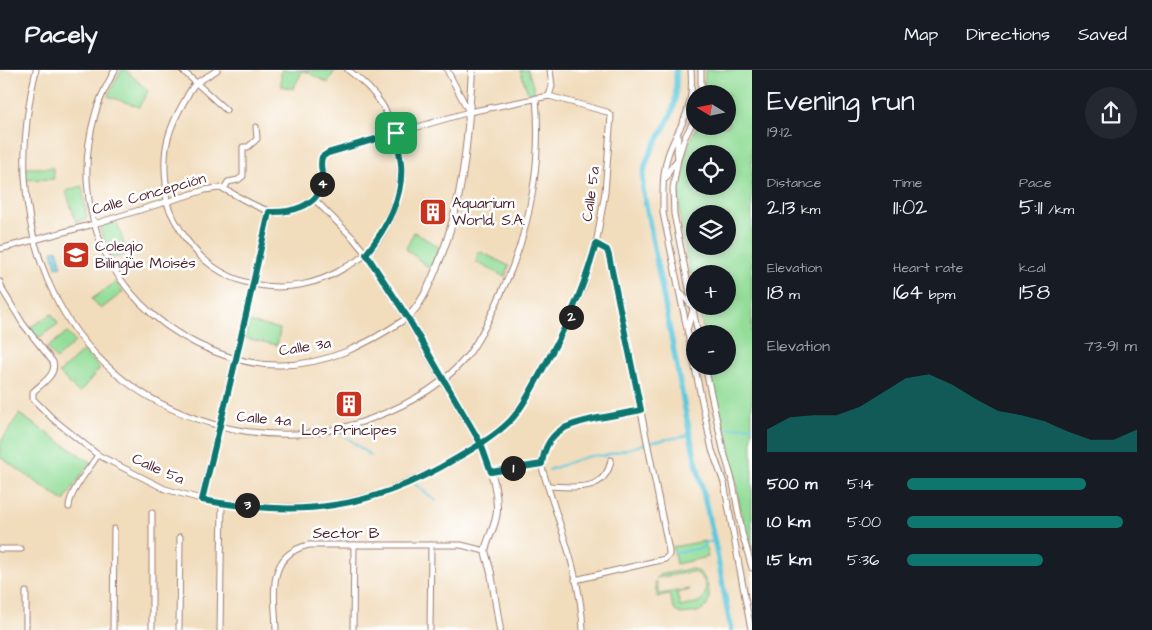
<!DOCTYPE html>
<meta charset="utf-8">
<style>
:root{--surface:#171b24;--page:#242831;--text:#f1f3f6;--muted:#9ea1a6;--line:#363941;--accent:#0f766e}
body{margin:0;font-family:"Architects Daughter",sans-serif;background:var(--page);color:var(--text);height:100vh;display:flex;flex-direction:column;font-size:19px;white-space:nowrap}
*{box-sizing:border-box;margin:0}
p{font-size:16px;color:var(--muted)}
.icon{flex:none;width:28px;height:28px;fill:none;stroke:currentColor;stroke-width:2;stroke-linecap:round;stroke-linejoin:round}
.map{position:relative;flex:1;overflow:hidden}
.details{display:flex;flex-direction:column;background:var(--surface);width:400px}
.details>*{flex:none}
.needle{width:32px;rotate:280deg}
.buttons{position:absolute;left:686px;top:15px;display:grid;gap:10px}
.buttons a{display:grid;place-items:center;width:50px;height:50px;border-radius:50%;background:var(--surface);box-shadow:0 2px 8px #0003;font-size:25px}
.pin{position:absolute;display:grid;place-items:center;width:42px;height:42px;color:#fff;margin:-21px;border-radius:10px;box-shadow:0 2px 8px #0006}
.km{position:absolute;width:25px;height:25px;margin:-12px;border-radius:50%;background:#222;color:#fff;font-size:14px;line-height:25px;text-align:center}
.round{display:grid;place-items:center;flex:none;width:52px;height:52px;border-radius:26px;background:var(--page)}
.headline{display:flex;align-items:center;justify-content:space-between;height:85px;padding:0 15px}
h1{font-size:28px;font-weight:600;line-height:38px}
.metrics{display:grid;grid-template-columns:repeat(3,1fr);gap:8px;height:85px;padding:5px 15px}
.metrics div{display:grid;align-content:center}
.metrics b{font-size:21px;font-weight:600}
.metrics small{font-size:14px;font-weight:400}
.metrics p{font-size:14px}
.chart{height:140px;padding:10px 15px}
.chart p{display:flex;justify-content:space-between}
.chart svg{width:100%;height:90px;margin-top:5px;fill:var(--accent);opacity:.7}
ul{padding:0 15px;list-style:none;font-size:16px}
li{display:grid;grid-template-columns:80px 60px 1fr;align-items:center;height:38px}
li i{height:12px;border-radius:6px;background:var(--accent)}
header{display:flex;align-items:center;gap:30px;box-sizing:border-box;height:70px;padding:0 25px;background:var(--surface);border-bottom:1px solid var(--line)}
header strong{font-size:24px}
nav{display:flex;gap:28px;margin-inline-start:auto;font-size:18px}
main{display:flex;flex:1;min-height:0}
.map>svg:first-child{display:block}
.green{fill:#93dd98;stroke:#6e7e62;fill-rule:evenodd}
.water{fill:#60c7dd;stroke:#557384}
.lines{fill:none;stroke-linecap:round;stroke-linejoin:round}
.stream{stroke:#60c7dd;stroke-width:2}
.canal{stroke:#60c7dd;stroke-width:5.5}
.minor-casing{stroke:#9e7e73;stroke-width:7}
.tertiary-casing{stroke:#9e7e73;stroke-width:8}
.minor{stroke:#fff;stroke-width:5}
.tertiary{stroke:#fff;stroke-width:6}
.route-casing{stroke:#fff;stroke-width:10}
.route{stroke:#0f766e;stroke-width:6}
.labels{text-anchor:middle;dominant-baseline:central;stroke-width:5;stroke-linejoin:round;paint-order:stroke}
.street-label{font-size:15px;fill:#4a1f2b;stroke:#fff}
.poi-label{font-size:15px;fill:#4a1f2b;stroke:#fff;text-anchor:start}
</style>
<header>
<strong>Pacely</strong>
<nav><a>Map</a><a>Directions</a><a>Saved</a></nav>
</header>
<main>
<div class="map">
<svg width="752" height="560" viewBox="0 0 752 560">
<rect width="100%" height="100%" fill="#fff"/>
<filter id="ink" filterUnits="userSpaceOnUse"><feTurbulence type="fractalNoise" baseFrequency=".02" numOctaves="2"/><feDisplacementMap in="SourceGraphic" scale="10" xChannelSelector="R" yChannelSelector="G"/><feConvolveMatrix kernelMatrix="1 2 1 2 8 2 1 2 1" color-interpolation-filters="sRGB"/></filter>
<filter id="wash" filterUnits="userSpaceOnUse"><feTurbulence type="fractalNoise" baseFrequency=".0096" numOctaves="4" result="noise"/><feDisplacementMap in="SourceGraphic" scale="20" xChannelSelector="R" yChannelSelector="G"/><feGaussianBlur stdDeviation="1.12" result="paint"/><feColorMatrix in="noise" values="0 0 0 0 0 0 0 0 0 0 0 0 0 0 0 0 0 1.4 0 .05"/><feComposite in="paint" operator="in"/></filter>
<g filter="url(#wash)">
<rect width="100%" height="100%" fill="#f1dcbb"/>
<g class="green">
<path d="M121 0H126L148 21 139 37 108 26Z"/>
<path d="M281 0H335L328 13 303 0 293 19 281 16Z"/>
<path d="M520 0H528L535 22 528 23Z"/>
<path d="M705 0H752V482L745 463 735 410 725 381 710 309 711 296H728V264H704L698 236H728V204H695V224C682 161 666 118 697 56H728V24H704ZM695 84H728V116H695ZM695 144H728V176H695Z"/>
<path d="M21 98H53L54 109 22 110Z"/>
<path d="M82 116 87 148 76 152 66 121Z"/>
<path d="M117 152 127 184 112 188 99 157Z"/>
<path d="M414 162 439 177 430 199 406 179Z"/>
<path d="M479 181 509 196 505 207 476 192Z"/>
<path d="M116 212 123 222 101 239 92 229Z"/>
<path d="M52 244 58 254 37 269 29 258Z"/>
<path d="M249 252 280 259 277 275 245 268Z"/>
<path d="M67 262 75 272 56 289 47 278Z"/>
<path d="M83 281 100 298 79 323 59 303Z"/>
<path d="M19 344 90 392 64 431 0 387V373Z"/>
<path d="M705 471 708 487 676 494 673 477Z"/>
<path d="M689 499C706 497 716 529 704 539 699 543 688 543 681 544L675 541 669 524 657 527 655 512 657 513 659 524 689 519 690 520 677 523 680 537C687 535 699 534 703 528 710 519 703 503 692 502L656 508 659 505Z"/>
</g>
<path class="water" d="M57 179 62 196 56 197 52 181Z"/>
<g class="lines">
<g class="stream">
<path d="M726 359 752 356"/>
<path d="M340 362 371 386"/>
<path d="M651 372 690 365"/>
<path d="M549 400C562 396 591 382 603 386L645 374"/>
<path d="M415 414 436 431"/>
<path d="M675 483 703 478 704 473 714 471"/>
</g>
<path class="canal" d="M676 0C676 13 677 27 673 39 662 71 641 82 643 120L690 365 716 478 731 560"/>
</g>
</g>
<g filter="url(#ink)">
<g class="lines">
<g class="minor-casing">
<g id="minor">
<path d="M36 0C0 145 49 298 197 349 254 369 316 370 373 348 407 335 445 314 468 285 482 266 493 241 503 219 530 161 542 92 536 28"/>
<path d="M115 0C107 14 99 29 95 45 68 139 110 231 197 274 222 286 249 295 277 295 326 296 368 274 407 248L366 184 353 168 314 129"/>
<path d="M182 0 226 40"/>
<path d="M217 0C210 5 202 9 195 14 191 18 188 25 185 30 168 59 162 79 166 113 166 119 166 126 167 132 169 141 175 151 180 159 213 220 290 233 346 197 353 193 360 189 365 185 378 174 388 155 393 140 400 120 402 101 399 80 392 44 378 22 348 0"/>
<path d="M447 0 469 42"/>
<path d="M691 0C692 13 692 26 688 39 683 55 673 69 668 85 662 104 663 124 663 143L712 380 724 413 751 560"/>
<path d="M701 0V24"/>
<path d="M549 26 552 16 550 0"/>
<path d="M695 48 684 69 678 89 673 118 674 144 698 264"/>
<path d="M666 108 670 99 678 89 677 81 678 65"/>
<path d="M224 119 228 112 238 110 243 106V77H248L257 69 256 57"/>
<path d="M0 179 94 154 205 120 218 118 224 119C252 133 275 154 306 134 313 129 321 123 322 113 324 104 320 96 322 87L329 83 469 42 549 26 607 42 611 46 605 122 596 175 584 216 568 253 527 327 511 350 488 369 442 397 380 424 334 435 317 437H273L222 433 201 429 165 419 98 385 53 349 33 329V322C42 313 57 305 53 292L23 254 3 221 0 212"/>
<path d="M681 223 693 238"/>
<path d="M688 257 693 239"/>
<path d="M705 296 723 379 733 413 742 463 752 498"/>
<path d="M491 402 541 394"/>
<path d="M549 416C575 417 605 423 611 390"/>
<path d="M201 429 236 289 269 142"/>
<path d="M69 437C69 422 90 398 98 385"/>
<path d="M0 479H21"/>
<path d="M575 510 665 489 669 485V481L611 192 607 180 596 175"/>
<path d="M26 560V522"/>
<path d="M113 560 114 459"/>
<path d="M152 560V443"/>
<path d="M179 560 180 467"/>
<path d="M220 560 222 433"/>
<path d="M276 560C275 525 265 485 309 475H461L485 481"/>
<path d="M353 560 354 475"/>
<path d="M430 560 431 475"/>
<path d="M583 560C581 503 556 448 541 394 547 359 568 354 599 348 613 345 627 343 641 340"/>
</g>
</g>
<g class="tertiary-casing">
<path id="tertiary" d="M472 0C468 68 464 135 436 199 429 216 421 235 407 248 422 273 435 297 450 321 472 359 498 396 497 441 496 456 488 467 485 481L491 503 500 560"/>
</g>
<use href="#minor" class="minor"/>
<use href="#tertiary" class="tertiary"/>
</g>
</g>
<g class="lines" filter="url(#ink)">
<g class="route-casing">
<path id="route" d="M396 63C397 73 400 84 401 94 404 128 386 159 366 184L408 248 481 374 491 402 542 394C546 360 568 354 598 348 612 346 626 343 641 340L609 186 607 180 596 174C582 225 564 261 539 306 530 322 522 339 510 351 495 366 476 377 457 388 420 410 377 429 334 435 293 442 242 437 202 430L236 289 269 142C289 143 317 137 322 114 324 105 319 96 322 87L328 83 396 63"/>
</g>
<use href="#route" class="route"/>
</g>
<defs>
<g id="building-square" transform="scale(1.4375)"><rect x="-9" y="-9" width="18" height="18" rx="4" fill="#c8321e" stroke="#fff"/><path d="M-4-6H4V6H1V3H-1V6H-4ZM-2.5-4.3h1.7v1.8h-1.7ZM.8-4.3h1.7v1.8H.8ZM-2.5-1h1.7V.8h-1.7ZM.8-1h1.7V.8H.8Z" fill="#fff"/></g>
<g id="school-square" transform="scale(1.4375)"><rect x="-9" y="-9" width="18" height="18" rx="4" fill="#c8321e" stroke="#fff"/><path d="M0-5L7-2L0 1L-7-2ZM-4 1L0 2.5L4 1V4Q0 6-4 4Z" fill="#fff"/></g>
</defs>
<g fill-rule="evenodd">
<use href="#building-square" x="433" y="142"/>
<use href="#school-square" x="76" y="185"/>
<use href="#building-square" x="349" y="334"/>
</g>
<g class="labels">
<g class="street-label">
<text transform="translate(149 124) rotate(-16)">Calle Concepción</text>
<text transform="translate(591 124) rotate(-82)">Calle 5a</text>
<text transform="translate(305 277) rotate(-9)">Calle 3a</text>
<text transform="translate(264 349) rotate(5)">Calle 4a</text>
<text transform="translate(158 399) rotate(24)">Calle 5a</text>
<text x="346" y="463">Sector B</text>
</g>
<g class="poi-label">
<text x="452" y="133">Aquarium<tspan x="452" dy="17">World, S.A.</tspan></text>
<text x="95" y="176">Colegio<tspan x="95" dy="17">Bilingüe Moisés</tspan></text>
<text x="349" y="360" text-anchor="middle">Los Principes</text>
</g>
</g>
</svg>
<div class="buttons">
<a><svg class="needle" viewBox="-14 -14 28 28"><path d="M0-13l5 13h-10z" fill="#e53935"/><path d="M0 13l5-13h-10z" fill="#9ea1a6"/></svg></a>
<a><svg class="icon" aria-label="locate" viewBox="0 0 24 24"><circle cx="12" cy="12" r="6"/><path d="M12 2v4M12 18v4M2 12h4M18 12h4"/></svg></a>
<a><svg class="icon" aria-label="layers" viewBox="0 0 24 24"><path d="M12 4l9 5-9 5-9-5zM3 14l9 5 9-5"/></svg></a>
<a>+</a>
<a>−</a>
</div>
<div class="pin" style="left:396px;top:63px;background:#1e9e55"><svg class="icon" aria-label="arrive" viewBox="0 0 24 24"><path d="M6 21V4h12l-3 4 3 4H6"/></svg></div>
<b class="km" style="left:513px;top:398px">1</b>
<b class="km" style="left:571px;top:247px">2</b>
<b class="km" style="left:247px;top:435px">3</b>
<b class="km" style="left:322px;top:114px">4</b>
</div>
<section class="details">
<div class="headline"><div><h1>Evening run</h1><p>19:12</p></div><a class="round"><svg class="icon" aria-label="share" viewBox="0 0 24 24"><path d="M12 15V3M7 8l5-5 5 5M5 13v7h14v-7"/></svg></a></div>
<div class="metrics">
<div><p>Distance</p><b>2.13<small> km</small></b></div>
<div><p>Time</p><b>11:02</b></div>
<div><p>Pace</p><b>5:11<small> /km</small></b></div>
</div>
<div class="metrics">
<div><p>Elevation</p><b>18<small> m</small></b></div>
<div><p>Heart rate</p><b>164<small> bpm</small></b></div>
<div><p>kcal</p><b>158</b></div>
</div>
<div class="chart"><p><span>Elevation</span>73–91 m</p>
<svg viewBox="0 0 160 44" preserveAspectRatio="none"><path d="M0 44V33L10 27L20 26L30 26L40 22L50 15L60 8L70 6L80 11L90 18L100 24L110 26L120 29L130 34L140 38L150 38L160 33V44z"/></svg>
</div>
<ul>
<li><b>500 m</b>5:14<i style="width:78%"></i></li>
<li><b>1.0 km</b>5:00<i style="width:94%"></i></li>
<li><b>1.5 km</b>5:36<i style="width:59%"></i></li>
</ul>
</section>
</main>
